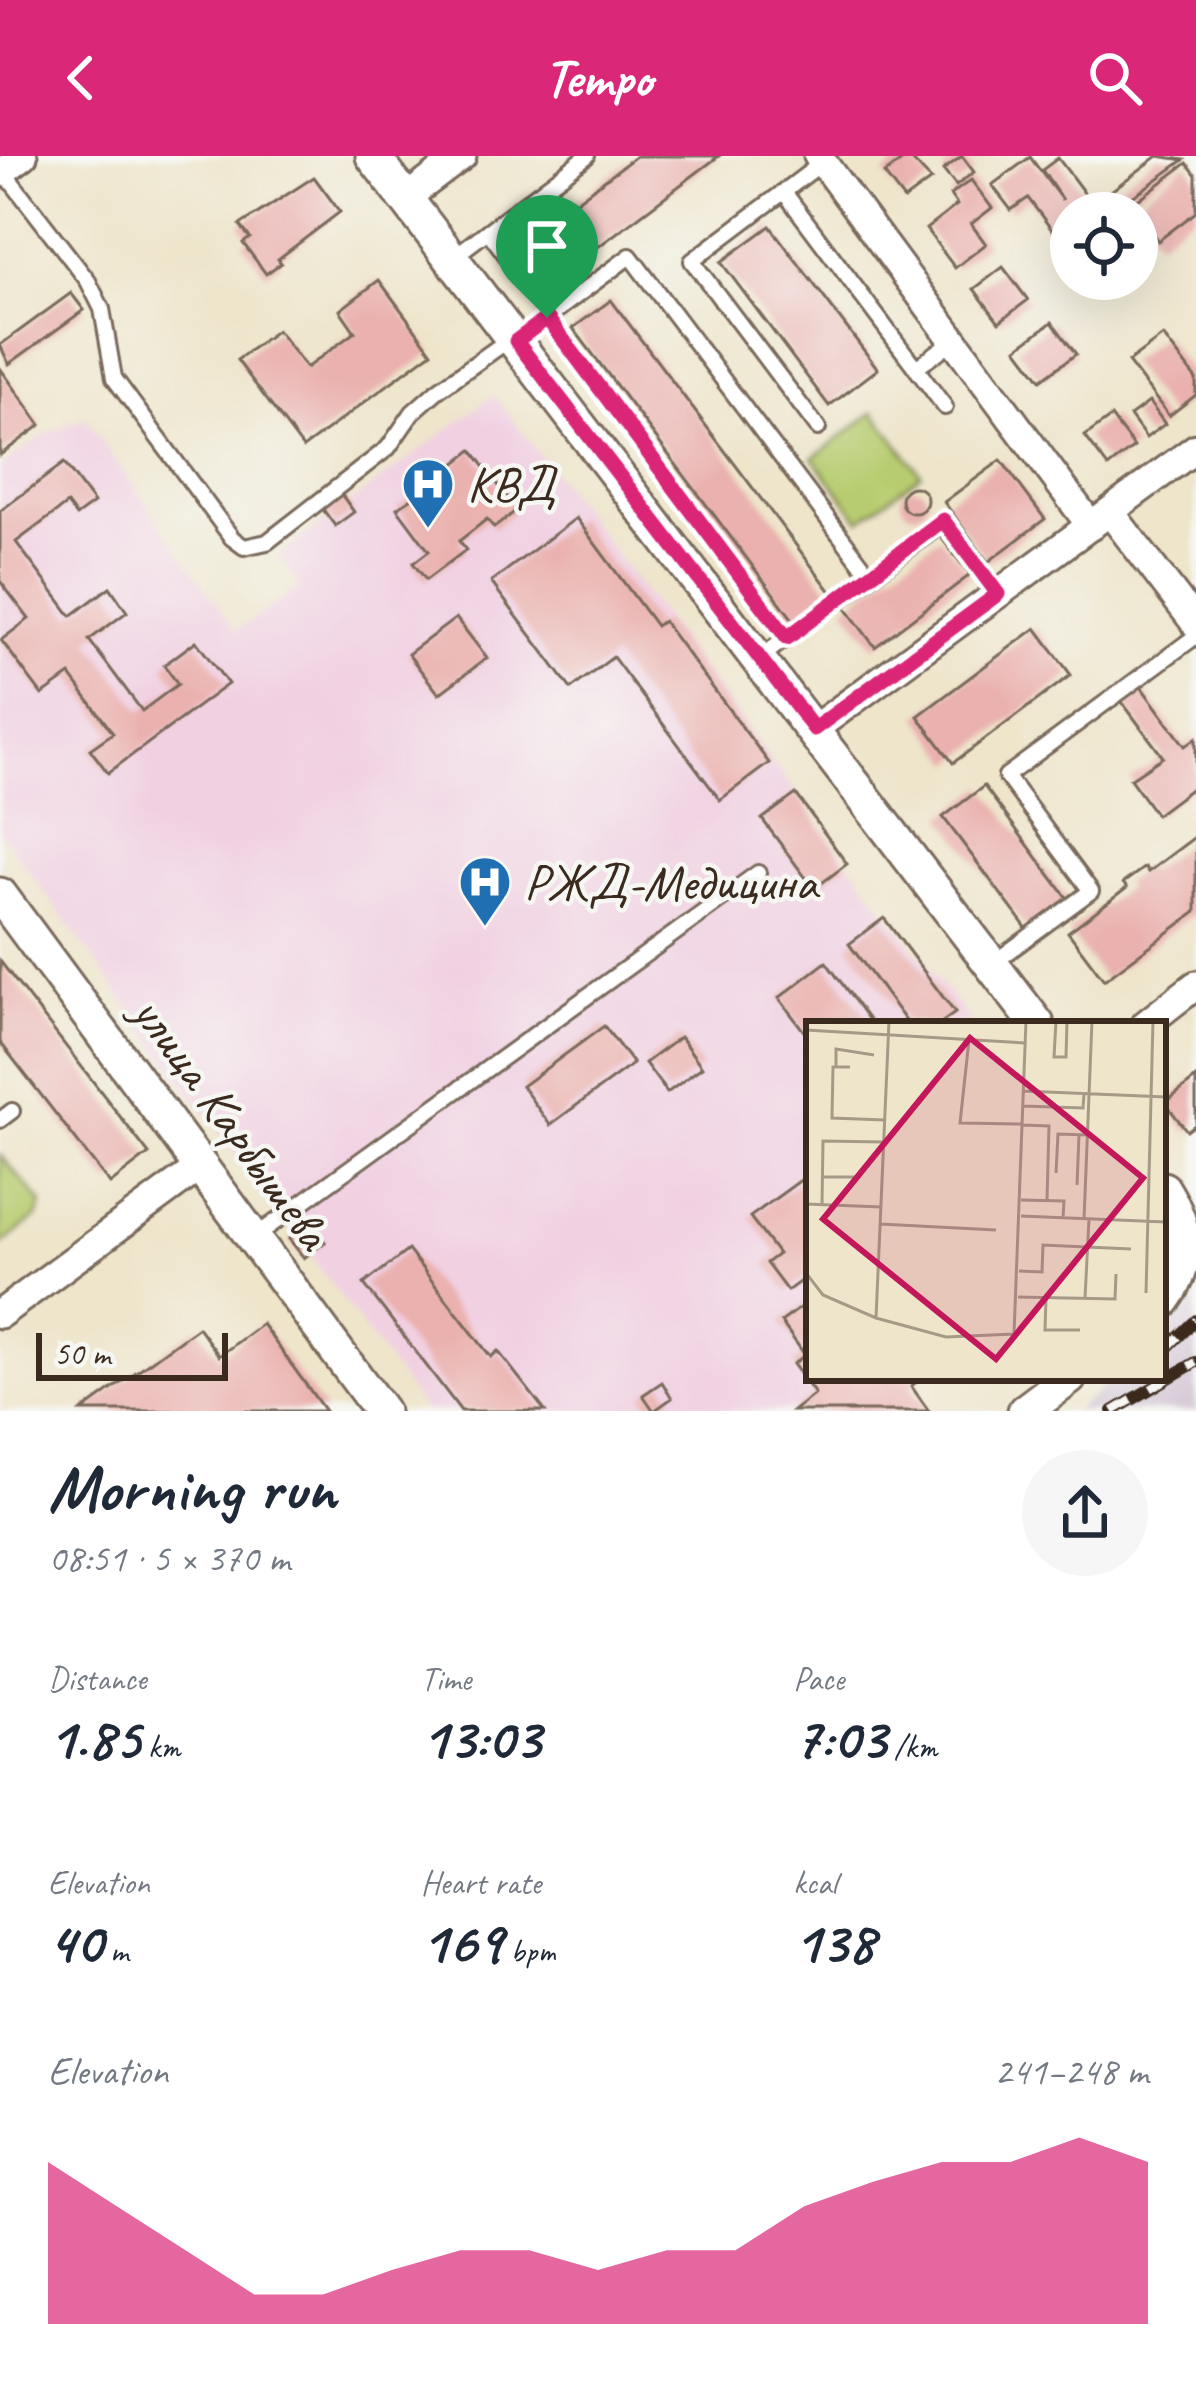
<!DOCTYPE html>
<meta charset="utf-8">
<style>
:root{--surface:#fff;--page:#f6f6f7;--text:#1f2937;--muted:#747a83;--accent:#db2777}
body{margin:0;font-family:Caveat,sans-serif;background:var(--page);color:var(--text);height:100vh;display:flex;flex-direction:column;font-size:45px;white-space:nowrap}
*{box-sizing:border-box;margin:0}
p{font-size:39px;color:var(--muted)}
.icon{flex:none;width:66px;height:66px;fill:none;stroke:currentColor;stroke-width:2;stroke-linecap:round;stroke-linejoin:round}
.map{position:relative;height:1255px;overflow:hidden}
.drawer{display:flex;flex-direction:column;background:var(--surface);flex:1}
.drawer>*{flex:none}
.buttons{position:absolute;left:1050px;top:36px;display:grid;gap:24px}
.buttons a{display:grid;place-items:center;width:108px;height:108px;border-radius:50%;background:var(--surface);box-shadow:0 12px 48px #0002;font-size:60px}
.scale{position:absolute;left:36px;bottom:30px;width:192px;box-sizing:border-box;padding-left:12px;border:6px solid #3b2a1e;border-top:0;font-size:33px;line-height:42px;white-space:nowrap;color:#3b2a1e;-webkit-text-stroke:9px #f6f6f2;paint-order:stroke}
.pin{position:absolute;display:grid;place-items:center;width:102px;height:102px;color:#fff;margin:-123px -51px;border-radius:50% 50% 50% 0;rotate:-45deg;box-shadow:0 0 12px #0007}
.pin .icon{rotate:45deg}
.round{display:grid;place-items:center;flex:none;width:126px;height:126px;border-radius:63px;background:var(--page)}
.head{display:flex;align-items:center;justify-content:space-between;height:204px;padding:0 48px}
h1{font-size:66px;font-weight:700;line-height:90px}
.stats{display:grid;grid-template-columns:repeat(3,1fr);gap:18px;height:204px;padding:12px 48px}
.stats div{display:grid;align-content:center}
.stats b{font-size:60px;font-weight:700}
.stats small{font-size:33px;font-weight:400}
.stats p{font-size:33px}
.chart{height:336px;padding:24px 48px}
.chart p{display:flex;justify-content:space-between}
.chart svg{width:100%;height:216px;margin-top:12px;fill:var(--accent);opacity:.7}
header{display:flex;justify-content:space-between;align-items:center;height:156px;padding:0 48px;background:var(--accent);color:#fff;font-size:54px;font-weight:700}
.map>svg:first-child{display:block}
.built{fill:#f1d0e2}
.industrial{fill:#cebed0}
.green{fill:#b7cc70;stroke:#797b47;stroke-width:3}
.building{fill:#eab1ae}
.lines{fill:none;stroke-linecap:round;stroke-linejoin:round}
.service-casing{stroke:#7a6b5b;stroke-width:20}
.minor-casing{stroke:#7a6b5b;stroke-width:33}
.tertiary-casing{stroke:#7a6b5b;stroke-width:39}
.path{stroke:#7a6b5b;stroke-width:4.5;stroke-dasharray:3 9;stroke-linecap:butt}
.service{stroke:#fff;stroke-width:14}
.minor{stroke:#fff;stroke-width:27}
.tertiary{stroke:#fff;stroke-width:33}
.rail-casing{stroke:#3b2a1e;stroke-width:12}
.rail{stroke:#f6f6f2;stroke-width:8;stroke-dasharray:22;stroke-linecap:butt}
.route-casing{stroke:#fff;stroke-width:24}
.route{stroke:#db2777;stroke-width:15}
.labels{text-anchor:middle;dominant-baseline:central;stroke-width:9;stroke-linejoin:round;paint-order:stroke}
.poi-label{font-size:51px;fill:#3b2a1e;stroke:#f6f6f2;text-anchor:start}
.street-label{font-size:51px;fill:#3b2a1e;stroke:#f6f6f2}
.inset-road{fill:none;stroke:#a69a86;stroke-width:3}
.view{fill:#c2185b;fill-opacity:0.15;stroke:#c2185b;stroke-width:6}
.inset-edge{fill:none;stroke:#3b2a1e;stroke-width:6}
</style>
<header><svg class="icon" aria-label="back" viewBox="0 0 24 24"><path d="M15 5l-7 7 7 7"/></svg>Tempo<svg class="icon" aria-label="search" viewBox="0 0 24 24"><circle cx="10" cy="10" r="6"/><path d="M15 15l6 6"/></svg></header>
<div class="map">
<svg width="1196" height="1255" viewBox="0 0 1196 1255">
<rect width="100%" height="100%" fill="#f6f6f2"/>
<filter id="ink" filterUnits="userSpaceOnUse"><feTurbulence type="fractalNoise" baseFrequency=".00833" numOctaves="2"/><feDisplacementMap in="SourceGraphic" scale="24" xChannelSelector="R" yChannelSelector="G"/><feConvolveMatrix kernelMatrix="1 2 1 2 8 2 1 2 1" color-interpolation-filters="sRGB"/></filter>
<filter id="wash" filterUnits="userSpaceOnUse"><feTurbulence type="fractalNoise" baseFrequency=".004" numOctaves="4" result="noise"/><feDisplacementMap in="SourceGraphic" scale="48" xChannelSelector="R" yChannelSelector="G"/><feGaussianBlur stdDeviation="2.7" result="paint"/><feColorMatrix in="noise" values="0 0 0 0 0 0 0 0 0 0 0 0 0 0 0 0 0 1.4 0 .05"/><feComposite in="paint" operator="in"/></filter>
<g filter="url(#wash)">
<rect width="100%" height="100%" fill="#eee5cb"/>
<path class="built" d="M494 239 972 868H809V1222L877 1255H424L0 675V311L47 277 85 262 236 475 300 431 279 400Z"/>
<path class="industrial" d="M1196 1143V1255H1075L1114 1222H1163V1175Z"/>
<g class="green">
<path d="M874 256 921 318 860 364 813 302Z"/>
<path d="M0 999 42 1047 37 1061 0 1090Z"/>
</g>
<g id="blocks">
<g class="building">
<path d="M636 0H719L546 130 516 90Z"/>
<path d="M908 0 931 24 904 44 884 18Z"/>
<path d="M962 0 974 16 956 30 943 14Z"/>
<path d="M1158 0 1184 4 1110 57 1100 43Z"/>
<path d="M1030 1 1062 44 1042 14 1058 2 1091 46 1071 57V72L1058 82 1028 42 1011 54 992 29Z"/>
<path d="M1187 7 1196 19V56L1158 85 1131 49Z"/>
<path d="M314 21 340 56 278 103 281 107 266 118 243 87 250 82 240 69Z"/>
<path d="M971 24 992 52 971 68 986 88 955 112 926 73 957 49 950 39Z"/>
<path d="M770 70 878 213 829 250 721 106Z"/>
<path d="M1003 111 1028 144 999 166 974 133Z"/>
<path d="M379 124 432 196 303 292 237 204 277 174 306 212 355 176 340 154Z"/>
<path d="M71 137 84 154 9 208 0 189Z"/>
<path d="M611 144 832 437 794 465 573 172Z"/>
<path d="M1052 166 1076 198 1041 224 1017 192Z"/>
<path d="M1163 180 1196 223V239L1169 260 1128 206Z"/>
<path d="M0 212 41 269 0 299Z"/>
<path d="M1149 246 1165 268 1146 282 1130 260Z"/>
<path d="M1111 261 1134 291 1108 311 1085 280Z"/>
<path d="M472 294 517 354 494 372 487 363 459 385 466 394 426 424 413 407 429 395 397 352 452 316 449 312Z"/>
<path d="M1001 304 1045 363 988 406 944 346Z"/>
<path d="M64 307 94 347 76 360 67 348 16 386 71 460 110 431 127 456 89 484 142 555 178 528 164 509 196 485 228 528 108 617 90 593 113 577 70 519 42 539 1 484 29 463 0 425V355Z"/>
<circle cx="914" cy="344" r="13"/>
<path d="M341 338 354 356 335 370 322 352Z"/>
<path d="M576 362 656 470 663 465 769 607 720 644 613 501 571 533 491 426Z"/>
<path d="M940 380 970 419 875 491 845 451Z"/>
<path d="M456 462 487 502 439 538 408 498Z"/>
<path d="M1036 472 1071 519 953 607 918 560Z"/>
<path d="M1139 528 1185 590 1196 582V629L1156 659 1130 623 1163 601 1119 542Z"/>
<path d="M984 630 1068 743 1027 773 943 661Z"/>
<path d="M796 638 847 708 814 733 762 663Z"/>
<path d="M1196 680V756L1104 824 1068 776 1127 732 1123 727 1145 711 1148 716Z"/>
<path d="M884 762 955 857 940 868H908L849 788Z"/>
<path d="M0 805 149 998 110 1028 0 886Z"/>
<path d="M826 806 872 868H809V882L779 842Z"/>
<path d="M604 870 633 908 550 969 522 930Z"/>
<path d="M680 881 702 911 667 937 645 907Z"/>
<path d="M1196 922V968L1187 975 1165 947Z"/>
<path d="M809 1018V1119L787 1135 766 1107 778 1098 750 1061Z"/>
<path d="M310 1067 325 1086 304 1102 289 1083Z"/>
<path d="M408 1094 491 1201 498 1195 545 1255H461L364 1128Z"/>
<path d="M809 1145V1222H922L911 1230 929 1255H793L815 1238 793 1208 805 1199 781 1166Z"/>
<path d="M262 1168 325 1255H82L198 1171 219 1200Z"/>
<path d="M662 1226 672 1242 654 1255 643 1239Z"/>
</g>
</g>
</g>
<g filter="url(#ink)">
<use href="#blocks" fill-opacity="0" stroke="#7a6b5b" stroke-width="3"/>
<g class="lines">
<g class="service-casing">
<g id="service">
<path d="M3 15 88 125 102 153 114 222 232 382 244 391 267 386 388 292 413 256 438 234 511 182"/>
<path d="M784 36 945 251"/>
<path d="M488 75 551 159"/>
<path d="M452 102 587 0"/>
<path d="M516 185 630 100 870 419"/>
<path d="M916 212 954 184"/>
<path d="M818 272 692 105 823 6"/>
<path d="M760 502 943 364 998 438"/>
<path d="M992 808 1091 735 1006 620 1196 480"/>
<path d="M0 964 12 955"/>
<path d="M253 1082 758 717"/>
</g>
</g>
<g class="minor-casing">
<g id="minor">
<path d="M818 0 1091 370"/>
<path d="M0 17 23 0"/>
<path d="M406 42 462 0"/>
<path d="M1110 356 1196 468"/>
<path d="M814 573 1196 292"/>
<path d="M1146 868 1196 829"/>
<path d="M0 1158 201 1010"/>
</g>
</g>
<g class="tertiary-casing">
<g id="tertiary">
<path d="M373 0 1037 868"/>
<path d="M0 739 381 1255"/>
<path d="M1163 1033C1188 1073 1192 1107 1163 1145"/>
<path d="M1025 1255 1069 1222"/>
</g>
</g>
<path class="path" d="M558 176 774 464"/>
<use href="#service" class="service"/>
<use href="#minor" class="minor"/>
<use href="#tertiary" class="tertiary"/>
<g class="rail-casing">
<g id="rail">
<path d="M1163 1196 1196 1164"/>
<path d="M1113 1255 1196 1206"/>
</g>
</g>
<use href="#rail" class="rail"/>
</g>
</g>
<g class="lines" filter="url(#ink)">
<g class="route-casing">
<path id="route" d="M547 162 787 482 943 364 998 438 814 573 516 185Z"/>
</g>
<use href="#route" class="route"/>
</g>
<defs>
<g id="hospital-pin" transform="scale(2.7)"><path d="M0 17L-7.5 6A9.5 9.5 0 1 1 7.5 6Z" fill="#1f6fb2" stroke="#f6f6f2"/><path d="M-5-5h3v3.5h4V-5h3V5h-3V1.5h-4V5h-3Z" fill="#fff"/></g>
</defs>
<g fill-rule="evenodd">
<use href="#hospital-pin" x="428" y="328"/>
<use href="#hospital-pin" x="485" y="726"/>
</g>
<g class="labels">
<g class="poi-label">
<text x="467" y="328">КВД</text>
<text x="524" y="726">РЖД-Медицина</text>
</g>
<g class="street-label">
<text transform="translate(232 966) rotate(54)">улица Карбышева</text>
</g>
</g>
<g transform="translate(806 865)">
<rect width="360" height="360" fill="#eee5cb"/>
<path class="inset-road" d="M250 0 248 36H260L261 0M0 9 219 22M163 19 154 102 216 103M30 46V28L68 34M44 46H27L26 97 79 99M218 70 360 76M217 85 277 87 278 73M217 104 243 105 241 179M250 152 252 113 282 114M17 156H54M271 164 273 114M215 179 258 180 257 197M0 183 75 186M16 184 17 120 78 121M215 195 360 201M278 198 286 0M74 203 190 209M213 250 236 251 237 224 325 228M0 252 17 274 70 297 140 316 208 313 220 0M340 272 347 0M212 276 309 278 310 253M240 277 239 309H274M279 277 283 198M70 297 83 0"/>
<path class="view" d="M164 17 337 157 190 338 17 198Z"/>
<rect width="360" height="360" class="inset-edge"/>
</g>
</svg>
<div class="buttons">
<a><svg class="icon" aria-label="locate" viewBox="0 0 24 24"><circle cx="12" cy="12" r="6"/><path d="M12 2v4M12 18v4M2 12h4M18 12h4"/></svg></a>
</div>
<div class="scale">50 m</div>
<div class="pin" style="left:547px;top:162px;background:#1e9e55"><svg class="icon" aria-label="arrive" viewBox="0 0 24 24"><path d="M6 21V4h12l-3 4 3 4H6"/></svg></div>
</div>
<section class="drawer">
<div class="head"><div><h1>Morning run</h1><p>08:51 · 5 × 370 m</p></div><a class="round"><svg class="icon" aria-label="share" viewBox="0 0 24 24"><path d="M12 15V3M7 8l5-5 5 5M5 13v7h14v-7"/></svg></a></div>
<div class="stats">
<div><p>Distance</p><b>1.85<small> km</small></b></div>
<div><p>Time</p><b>13:03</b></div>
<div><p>Pace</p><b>7:03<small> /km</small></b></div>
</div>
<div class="stats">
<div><p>Elevation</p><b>40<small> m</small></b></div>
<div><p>Heart rate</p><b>169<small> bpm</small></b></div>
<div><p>kcal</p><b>138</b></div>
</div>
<div class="chart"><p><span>Elevation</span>241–248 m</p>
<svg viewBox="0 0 160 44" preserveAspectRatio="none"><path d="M0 44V11L10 20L20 29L30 38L40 38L50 33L60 29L70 29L80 33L90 29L100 29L110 20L120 15L130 11L140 11L150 6L160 11V44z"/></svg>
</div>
</section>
